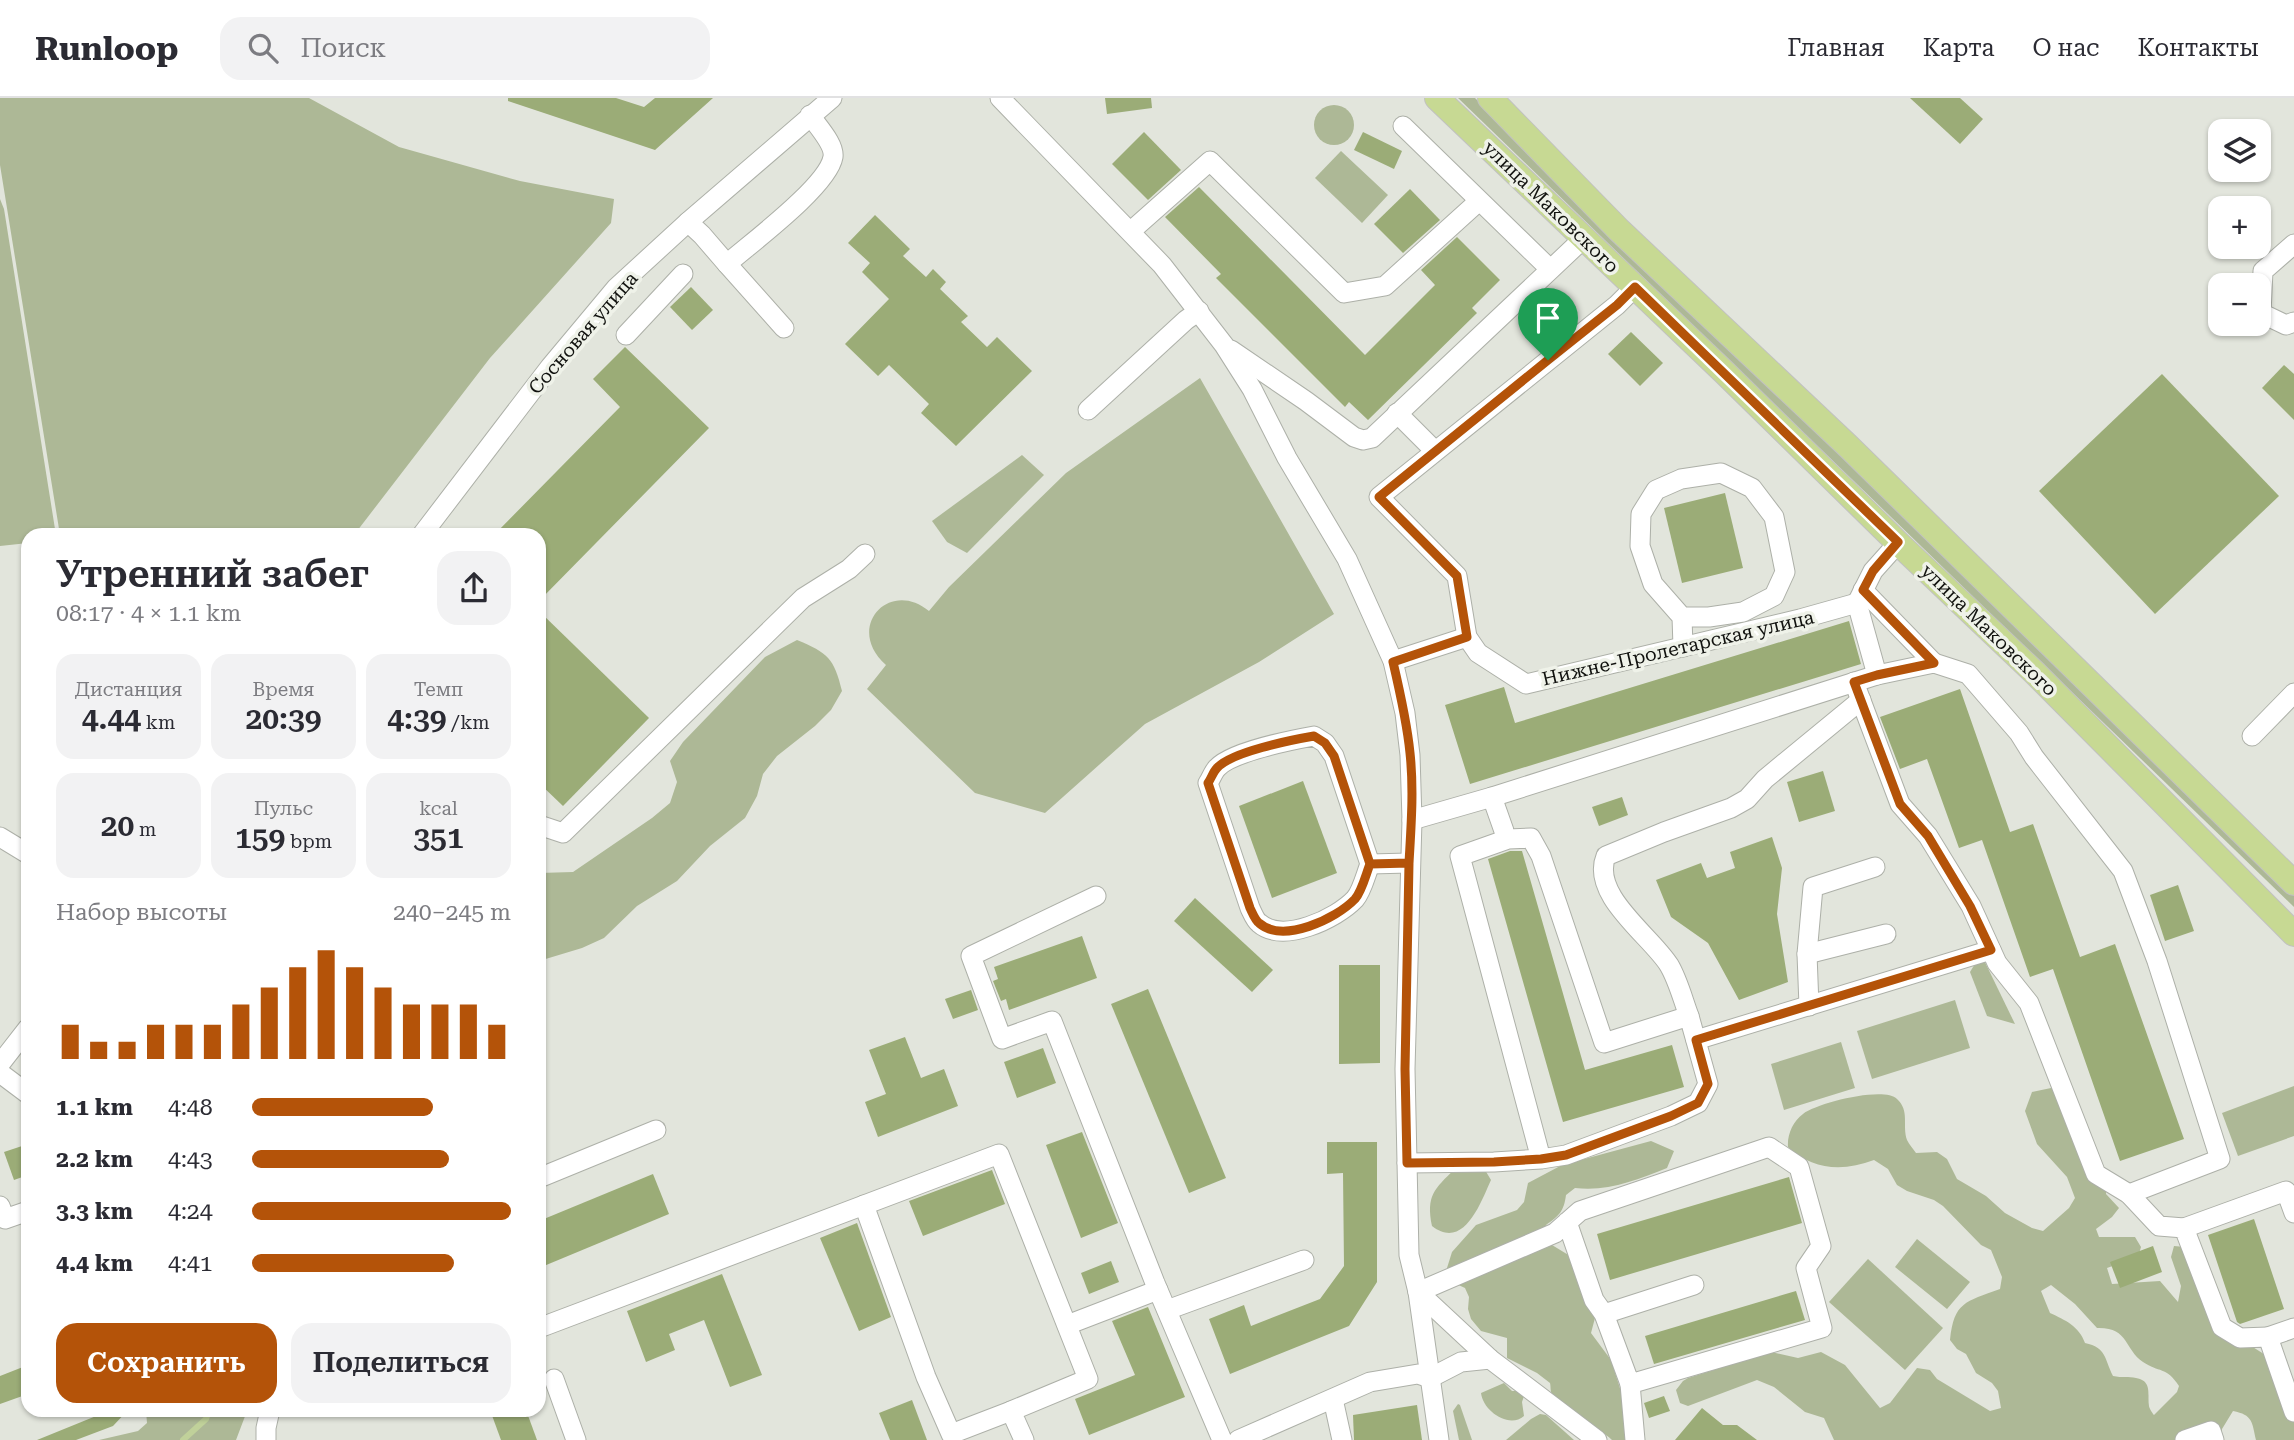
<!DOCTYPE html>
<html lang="ru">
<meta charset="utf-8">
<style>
:root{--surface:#fff;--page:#f2f2f3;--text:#2b2b33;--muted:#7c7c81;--line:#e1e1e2;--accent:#b45309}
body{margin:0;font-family:"Roboto Serif",serif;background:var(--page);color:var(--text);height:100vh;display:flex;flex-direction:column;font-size:26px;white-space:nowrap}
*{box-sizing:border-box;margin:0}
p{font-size:23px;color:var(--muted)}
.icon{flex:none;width:38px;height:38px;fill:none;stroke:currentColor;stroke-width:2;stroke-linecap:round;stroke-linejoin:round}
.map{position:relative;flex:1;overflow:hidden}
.drawer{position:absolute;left:21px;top:430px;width:525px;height:889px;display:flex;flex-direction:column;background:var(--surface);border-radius:21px;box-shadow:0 2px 5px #0004}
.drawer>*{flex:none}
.buttons{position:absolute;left:2208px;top:21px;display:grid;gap:14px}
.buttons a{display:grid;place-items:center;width:63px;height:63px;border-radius:14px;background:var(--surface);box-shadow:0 2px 5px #0004;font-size:35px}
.pin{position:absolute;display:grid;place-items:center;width:60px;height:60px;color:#fff;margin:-72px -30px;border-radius:50% 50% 50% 0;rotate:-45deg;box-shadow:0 0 7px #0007}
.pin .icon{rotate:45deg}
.round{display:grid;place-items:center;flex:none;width:74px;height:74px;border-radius:21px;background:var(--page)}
.headline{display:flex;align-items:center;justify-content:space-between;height:119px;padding:0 35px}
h1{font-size:38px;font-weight:600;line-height:52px}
.metrics{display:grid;grid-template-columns:repeat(3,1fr);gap:10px;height:119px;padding:7px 35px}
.metrics div{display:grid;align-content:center;border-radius:18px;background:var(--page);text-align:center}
.metrics b{font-size:30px;font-weight:600}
.metrics small{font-size:19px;font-weight:400}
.metrics p{font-size:19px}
.chart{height:196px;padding:14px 35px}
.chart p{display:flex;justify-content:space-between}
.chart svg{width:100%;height:126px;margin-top:7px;stroke:var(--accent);stroke-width:6}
.button{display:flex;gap:14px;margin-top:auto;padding:14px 35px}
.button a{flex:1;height:80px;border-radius:21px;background:var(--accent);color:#fff;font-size:28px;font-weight:600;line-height:80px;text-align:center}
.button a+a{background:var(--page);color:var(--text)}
ul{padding:0 35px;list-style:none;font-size:23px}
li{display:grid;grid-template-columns:112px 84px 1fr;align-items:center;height:52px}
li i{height:18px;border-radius:9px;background:var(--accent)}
header{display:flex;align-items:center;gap:42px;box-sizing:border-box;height:98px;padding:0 35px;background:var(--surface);border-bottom:2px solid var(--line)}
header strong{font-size:33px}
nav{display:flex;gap:38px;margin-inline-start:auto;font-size:24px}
.search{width:490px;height:63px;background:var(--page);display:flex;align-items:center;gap:18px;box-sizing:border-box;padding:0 24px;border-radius:21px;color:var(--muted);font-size:26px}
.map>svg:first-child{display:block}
.green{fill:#adb896;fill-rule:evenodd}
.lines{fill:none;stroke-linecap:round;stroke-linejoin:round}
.stream{stroke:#c0d19a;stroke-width:6}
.building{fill:#9bac77}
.minor-casing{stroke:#adb0a8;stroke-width:21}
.major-casing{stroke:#c1c1c1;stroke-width:26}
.minor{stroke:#fff;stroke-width:19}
.major{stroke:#c7d993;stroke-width:24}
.route-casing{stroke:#fff;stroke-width:14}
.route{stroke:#b45309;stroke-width:9}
.labels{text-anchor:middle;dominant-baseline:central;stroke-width:7;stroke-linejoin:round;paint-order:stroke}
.street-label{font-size:19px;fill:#11120f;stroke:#eff2e9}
</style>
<header>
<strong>Runloop</strong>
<div class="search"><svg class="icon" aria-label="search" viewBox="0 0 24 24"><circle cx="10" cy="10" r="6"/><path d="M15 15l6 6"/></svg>Поиск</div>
<nav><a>Главная</a><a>Карта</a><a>О нас</a><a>Контакты</a></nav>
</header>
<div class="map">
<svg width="2294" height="1342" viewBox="0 0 2294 1342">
<rect width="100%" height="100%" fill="#e2e5dc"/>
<g class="green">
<path d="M0 0H309L399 49 520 83 614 101 611 125 490 260 354 437H60L0 67Z"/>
<path d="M1458 0H1475L2294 796V809Z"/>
<circle cx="1334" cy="27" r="20"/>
<path d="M1341 53 1388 97 1362 125 1315 80Z"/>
<path d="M0 101 4 111 55 431 53 437 28 438V445L0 448Z"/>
<path d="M1200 280 1334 516 1259 564 1145 626 1045 715 975 695 867 591 886 567C844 530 889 480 929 513L949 489 1066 375Z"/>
<path d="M1022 357 1044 377 967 455 947 444 932 423Z"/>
<path d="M797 542C828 555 834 560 842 593L831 612 815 628 777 658 763 676 757 698 745 720 710 748 677 783 637 808 604 840 582 850 539 863V775L573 774 652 720 670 705 677 684 670 663 683 644 765 559Z"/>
<path d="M1981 856 2015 926 1987 918 1970 874Z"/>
<path d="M1955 902 1970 950 1872 981 1857 933Z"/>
<path d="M1841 944 1855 990 1784 1012 1771 966Z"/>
<path d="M2294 988V1038L2238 1058 2222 1015Z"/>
<path d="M2051 990 2062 993 2106 1085V1096L2119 1110 2112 1119 2096 1131 2099 1139H2135L2141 1149 2138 1159 2107 1170 2112 1186 2160 1183 2178 1204 2181 1188 2171 1159 2174 1148 2185 1149 2205 1198 2248 1246 2267 1258 2294 1291V1342H2256C2252 1324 2253 1317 2233 1313L2222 1331 2221 1342H1834L1824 1320 1805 1314 1774 1289 1757 1282 1688 1308 1680 1305 1676 1292 1683 1283 1688 1280 1771 1254 1798 1260 1821 1254 1845 1267 1880 1310 1890 1305 1917 1270 1930 1272 1937 1281 1990 1313 2001 1310 1998 1293 1992 1285 1976 1275 1966 1256 1957 1251 1950 1242C1954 1204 1965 1204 2000 1191L2002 1179 1991 1152 1981 1147 1943 1108 1934 1102 1907 1093 1897 1087 1888 1071 1874 1062C1843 1074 1812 1072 1788 1049 1787 1037 1793 1023 1803 1016 1817 1005 1884 988 1897 1001 1910 1013 1902 1027 1907 1042 1909 1046 1913 1051 1916 1055L1937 1054 1947 1061 1957 1081 1986 1098 2005 1115 2032 1130 2043 1133 2069 1110 2075 1100 2067 1079 2037 1046 2025 1013 2032 994ZM2051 1187 2075 1206 2097 1230C2129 1229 2124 1251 2143 1264 2159 1275 2166 1268 2179 1288L2177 1294 2154 1317C2153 1316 2149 1310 2149 1308 2147 1297 2153 1283 2136 1280 2129 1278 2122 1280 2113 1278 2104 1260 2107 1250 2085 1245 2079 1228 2065 1222 2050 1215L2041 1193Z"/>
<path d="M1651 1043 1674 1053 1667 1070C1636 1082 1608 1094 1575 1090L1566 1097C1564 1113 1559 1118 1546 1127L1543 1138 1552 1147 1575 1161 1599 1211 1595 1220 1591 1235 1611 1262 1625 1306 1641 1342H1612C1598 1328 1560 1312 1552 1296 1550 1293 1551 1289 1550 1285L1537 1275 1507 1260V1240L1481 1233 1471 1221 1468 1211 1469 1199 1465 1190 1452 1184 1447 1170 1452 1154 1476 1127 1517 1112 1524 1104 1528 1085 1562 1067Z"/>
<path d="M1455 1071 1485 1072 1491 1082C1481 1104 1464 1153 1432 1128 1426 1098 1434 1091 1455 1071Z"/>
<path d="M1917 1141 1970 1184 1947 1211 1895 1169Z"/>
<path d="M1868 1161 1943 1230 1905 1272 1829 1204Z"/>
<path d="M1504 1285 1512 1293H1521L1524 1298 1522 1304 1524 1318C1509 1331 1483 1313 1481 1295Z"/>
<path d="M1458 1306 1460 1307 1472 1342H1459L1453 1313Z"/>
<path d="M146 1313V1312L247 1313 236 1342H99L138 1333 147 1325Z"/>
<path d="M1540 1316 1546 1317 1574 1342H1506L1531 1321Z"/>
</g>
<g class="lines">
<path class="stream" d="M183 1342 206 1321 209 1312"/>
</g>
<g class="building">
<path d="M508 0H616L644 9 655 0H713L655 52 508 3Z"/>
<path d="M1105 0H1151L1152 10 1107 16Z"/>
<path d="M1910 0H1960L1983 21 1960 46Z"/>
<path d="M1144 34 1181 72 1148 102 1112 66Z"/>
<path d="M1363 34 1402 53 1394 71 1354 52Z"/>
<path d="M1199 89 1365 257 1435 187 1421 172 1457 139 1500 182 1472 210 1477 215 1368 322 1349 304 1345 309 1216 180 1221 176 1165 119Z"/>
<path d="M1410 91 1440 122 1403 155 1374 126Z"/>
<path d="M875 117 910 151 903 158 926 179 933 171 946 184 940 191 968 218 961 224 987 249 997 239 1032 273 956 348 921 315 929 306 889 267 878 278 845 246 889 201 862 174 870 165 848 145Z"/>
<path d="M691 189 713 212 692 232 670 209Z"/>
<path d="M1631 234 1663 265 1640 288 1608 256Z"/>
<path d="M625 249 709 330 539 503V438H493L620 309 593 281Z"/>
<path d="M2284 267 2294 276V322L2262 290Z"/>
<path d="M2162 276 2279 398 2155 516 2039 393Z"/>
<path d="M1725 395 1743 470 1682 485 1664 410Z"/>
<path d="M539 513 649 620 563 708 539 685Z"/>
<path d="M1849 523 1861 566 1470 686 1445 607 1504 589 1515 625Z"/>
<path d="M1960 591 2010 734 2033 726 2080 859 2115 846 2184 1041 2120 1063 2053 871 2030 879 1982 742 1959 750 1927 661 1900 671 1880 619Z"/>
<path d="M1823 673 1835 713 1799 724 1787 684Z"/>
<path d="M1303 683 1337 775 1272 800 1239 708Z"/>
<path d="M1622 699 1628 717 1599 728 1592 709Z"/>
<path d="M1772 739 1782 770 1777 816 1788 884 1739 902 1708 845 1671 819 1656 782 1701 765 1707 780 1735 770 1730 754Z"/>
<path d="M1510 753H1522L1585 972 1672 947 1684 989 1563 1024 1488 761Z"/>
<path d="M2178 787 2194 833 2165 843 2150 797Z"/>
<path d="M1195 800 1273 872 1252 894 1174 823Z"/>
<path d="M1082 838 1097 880 1009 912 1006 901 1001 903 993 883 998 881 994 869Z"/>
<path d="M1339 867H1380V965L1339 966Z"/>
<path d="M1148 891 1226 1080 1189 1095 1111 906Z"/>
<path d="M971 892 978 912 953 921 945 901Z"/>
<path d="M905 939 921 980 944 971 958 1008 878 1039 865 1004 886 996 869 952Z"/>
<path d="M1043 950 1056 985 1017 1000 1004 964Z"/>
<path d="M1082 1034 1118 1125 1081 1140 1046 1047Z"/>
<path d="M1327 1044H1377V1184L1349 1228 1230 1276 1209 1221 1244 1207 1251 1228 1320 1201 1344 1168 1343 1075 1327 1076Z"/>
<path d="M28 1046V1077L14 1082 4 1054Z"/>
<path d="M992 1072 1005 1106 923 1138 909 1103Z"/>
<path d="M653 1076 669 1116 539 1170V1123Z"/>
<path d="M1789 1079 1802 1125 1610 1182 1597 1136Z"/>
<path d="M2254 1121 2284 1211 2240 1226 2237 1224 2208 1137Z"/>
<path d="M857 1125 891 1219 859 1233 820 1140Z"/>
<path d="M2153 1148 2162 1174 2120 1190 2110 1164Z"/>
<path d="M1111 1163 1119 1184 1089 1196 1081 1175Z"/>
<path d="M722 1176 762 1277 730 1289 704 1222 669 1236 675 1252 646 1264 627 1213Z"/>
<path d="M1796 1193 1805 1222 1654 1266 1645 1238Z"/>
<path d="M1148 1209 1185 1299 1089 1337 1075 1301 1135 1277 1112 1223Z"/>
<path d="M28 1267V1296L0 1306V1278Z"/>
<path d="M1664 1298 1670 1313 1649 1320 1644 1305Z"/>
<path d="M912 1302 927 1342H890L879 1315Z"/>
<path d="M1417 1307 1422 1342H1354L1353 1317Z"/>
<path d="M1702 1310 1723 1327H1737L1757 1342H1675Z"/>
<path d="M104 1312H128L113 1328 76 1342H37L101 1316Z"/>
<path d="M490 1312H526L537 1342H501Z"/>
</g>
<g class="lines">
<g class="minor-casing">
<g id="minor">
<path d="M1000 0 1162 167 1224 247 1252 291 1287 360 1347 461 1393 563 1405 615 1410 657 1412 722 1405 971 1409 1157 1418 1194 1439 1342"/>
<path d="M1403 28 1550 171"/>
<path d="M688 124 702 137 727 166C751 145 828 88 833 59 835 46 817 28 810 17"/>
<path d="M1131 133 1210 63 1344 195 1385 188 1479 103"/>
<path d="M2294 146 2263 173 2261 215 2286 227 2294 224"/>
<path d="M727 166 784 230"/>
<path d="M1635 189 1617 207 1379 399 1457 478 1467 539 1478 555 1526 586 1800 521 1857 505"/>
<path d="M626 237 683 176"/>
<path d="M1231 252 1306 303 1354 339 1363 342 1372 340 1584 140"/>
<path d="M1088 312 1186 222 1199 213"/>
<path d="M1397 315 1435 353"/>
<path d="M421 438 550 269 616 190 688 124 832 0"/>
<path d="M1863 492 1934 565"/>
<path d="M1682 519 1653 486 1640 448 1641 416 1656 392 1681 381 1721 375 1752 390 1774 419 1785 474 1774 498 1743 514 1709 519H1682L1683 549"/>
<path d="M1393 563 1467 539"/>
<path d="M1877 577 1857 505 1873 473 1898 445"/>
<path d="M1854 584 1900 706 1928 738 1971 808 1997 865 2029 905 2096 1076 2129 1096 2159 1128 2184 1130 2222 1229 2240 1240 2268 1239 2294 1314"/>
<path d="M1314 638 1325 645 1334 658 1370 766C1366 776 1362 793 1355 801 1336 821 1283 846 1259 825 1255 822 1252 814 1250 810L1208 685C1211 681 1213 674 1217 670 1231 654 1292 642 1314 638Z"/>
<path d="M2252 638 2294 595"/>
<path d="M1492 699 1504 733"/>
<path d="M1412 722 1492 699 1877 577 1934 565 1968 576 2019 635 2034 659 2123 773 2157 863 2220 1061 2129 1096"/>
<path d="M539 727 563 735 803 500 849 471 865 456"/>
<path d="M0 739 28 756"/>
<path d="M1370 766 1409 765"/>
<path d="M1096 798 971 858 1002 941 1052 923 1155 1185 1222 1342"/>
<path d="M1807 856 1886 836"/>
<path d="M1809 908 1807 856 1813 789 1875 769"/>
<path d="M1689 918C1683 902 1678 882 1669 867 1651 838 1590 797 1606 758L1664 734 1731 710 1747 701 1765 681 1861 602"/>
<path d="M1696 942 1991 852"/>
<path d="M0 966 28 930"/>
<path d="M0 975 28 996"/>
<path d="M1407 1065 1494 1064 1541 1061 1566 1057 1671 1018 1698 1005 1708 986 1689 918 1604 945 1541 758 1531 740 1508 741 1460 758 1541 1061"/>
<path d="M539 1080 656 1032"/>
<path d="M864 1107 926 1279 951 1336 1011 1313"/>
<path d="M0 1108 5 1121 28 1113"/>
<path d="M2184 1130 2286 1093 2294 1115"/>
<path d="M1418 1194 1555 1135 1580 1113 1769 1049 1799 1069 1821 1148 1806 1170 1822 1230 1630 1286 1604 1216 1594 1202 1567 1124"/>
<path d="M1418 1194 1490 1261 1597 1342"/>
<path d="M1167 1212 1304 1162"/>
<path d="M1604 1216 1694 1187"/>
<path d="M1067 1227 1158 1192"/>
<path d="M539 1230 999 1056 1088 1281 1011 1313 1024 1342"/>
<path d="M2268 1239 2294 1230"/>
<path d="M554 1281 576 1342"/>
<path d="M1630 1286 1635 1342"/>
<path d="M1333 1301 1342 1342"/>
<path d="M266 1342V1330L270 1312"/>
<path d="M1238 1342 1370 1284 1418 1276 1430 1280 1461 1264 1490 1261"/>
<path d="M2185 1342 2211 1333 2214 1342"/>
</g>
</g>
<g class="major-casing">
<g id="major">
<path d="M1437 0 1724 274 1898 445 2035 575 2294 836"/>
<path d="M1490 0 1619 132 1848 348 2294 785"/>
</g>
</g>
<use href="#minor" class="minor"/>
<use href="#major" class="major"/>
</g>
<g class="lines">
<g class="route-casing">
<path id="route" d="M1548 262 1379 399 1457 478 1467 539 1393 564C1400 594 1407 624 1410 655 1414 692 1411 729 1409 765L1370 766 1334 658 1325 645 1314 638C1291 642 1231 654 1217 670 1213 674 1211 681 1208 685L1250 810C1252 814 1255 822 1259 825 1283 846 1336 821 1355 801 1362 793 1366 776 1370 766L1409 765 1405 971 1407 1065 1494 1064 1541 1061 1566 1057 1671 1018 1698 1005 1708 986 1696 942 1991 852 1970 808 1928 738 1900 706 1854 584 1877 577 1934 565 1863 492 1873 473 1898 444 1635 189 1617 207 1548 262"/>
</g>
<use href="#route" class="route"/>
</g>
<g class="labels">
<g class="street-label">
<text transform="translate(1551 109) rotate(44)">улица Маковского</text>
<text transform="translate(583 235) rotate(-49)">Сосновая улица</text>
<text transform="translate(1989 532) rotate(44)">улица Маковского</text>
<text transform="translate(1678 550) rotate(-13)">Нижне-Пролетарская улица</text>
</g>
</g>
</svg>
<div class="buttons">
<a><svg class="icon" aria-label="layers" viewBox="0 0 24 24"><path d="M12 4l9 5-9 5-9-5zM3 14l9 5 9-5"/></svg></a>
<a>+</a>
<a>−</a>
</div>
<div class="pin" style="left:1548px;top:262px;background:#1e9e55"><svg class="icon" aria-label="arrive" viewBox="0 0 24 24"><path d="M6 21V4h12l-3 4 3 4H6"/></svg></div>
<section class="drawer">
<div class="headline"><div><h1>Утренний забег</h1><p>08:17 · 4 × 1.1 km</p></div><a class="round"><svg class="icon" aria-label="share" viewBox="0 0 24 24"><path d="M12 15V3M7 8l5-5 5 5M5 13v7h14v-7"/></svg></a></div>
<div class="metrics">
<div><p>Дистанция</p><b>4.44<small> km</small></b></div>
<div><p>Время</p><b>20:39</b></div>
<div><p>Темп</p><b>4:39<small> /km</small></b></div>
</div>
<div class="metrics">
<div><b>20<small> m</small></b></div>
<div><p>Пульс</p><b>159<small> bpm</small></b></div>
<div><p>kcal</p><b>351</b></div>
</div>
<div class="chart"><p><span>Набор высоты</span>240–245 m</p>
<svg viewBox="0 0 160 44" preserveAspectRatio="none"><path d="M5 44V32M15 44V38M25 44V38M35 44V32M45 44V32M55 44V32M65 44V25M75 44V19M85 44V12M95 44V6M105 44V12M115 44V19M125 44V25M135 44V25M145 44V25M155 44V32"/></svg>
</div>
<ul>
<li><b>1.1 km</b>4:48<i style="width:70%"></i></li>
<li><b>2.2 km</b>4:43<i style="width:76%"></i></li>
<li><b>3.3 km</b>4:24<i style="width:100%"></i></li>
<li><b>4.4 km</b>4:41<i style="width:78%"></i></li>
</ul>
<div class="button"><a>Сохранить</a><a>Поделиться</a></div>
</section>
</div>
